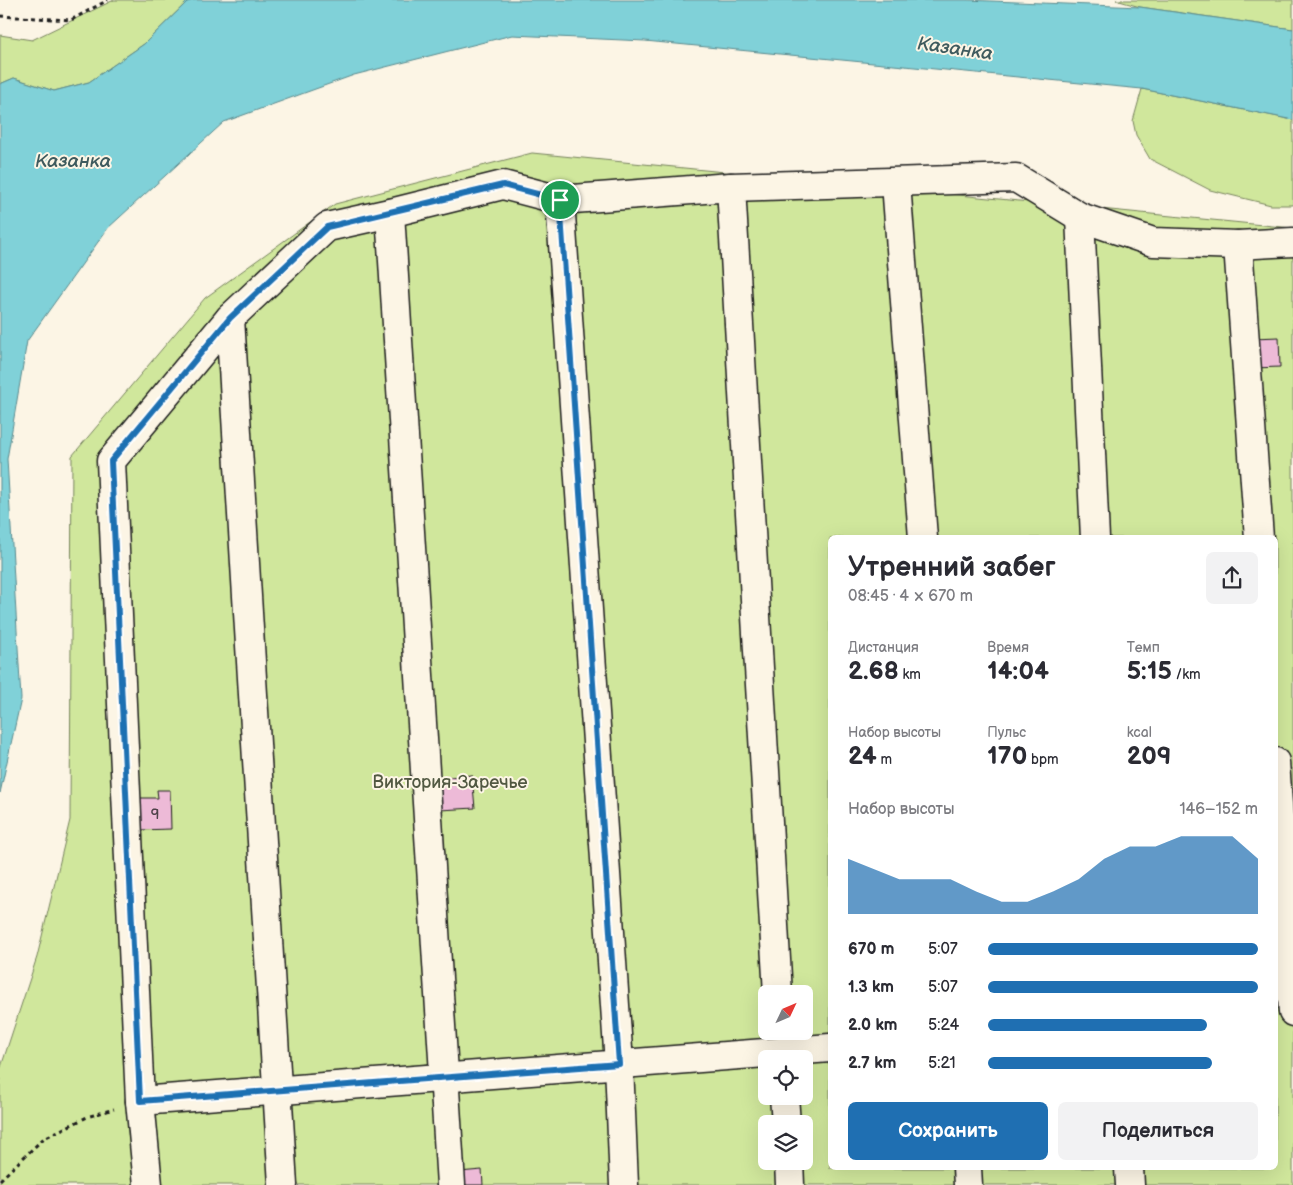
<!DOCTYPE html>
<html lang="ru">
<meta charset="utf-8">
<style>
:root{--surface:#fff;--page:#f2f2f3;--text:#2b2b33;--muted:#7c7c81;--accent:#1f6fb2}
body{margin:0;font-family:"Balsamiq Sans",sans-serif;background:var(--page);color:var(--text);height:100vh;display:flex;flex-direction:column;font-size:19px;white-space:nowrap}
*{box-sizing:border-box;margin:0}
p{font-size:16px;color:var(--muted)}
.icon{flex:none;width:28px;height:28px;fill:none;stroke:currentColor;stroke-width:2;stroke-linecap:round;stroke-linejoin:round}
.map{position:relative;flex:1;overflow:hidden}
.side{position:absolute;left:828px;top:535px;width:450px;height:635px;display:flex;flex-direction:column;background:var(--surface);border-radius:8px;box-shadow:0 5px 20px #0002}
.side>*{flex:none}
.needle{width:32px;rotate:46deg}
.fabs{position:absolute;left:758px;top:985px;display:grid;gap:10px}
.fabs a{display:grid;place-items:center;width:55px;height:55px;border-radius:8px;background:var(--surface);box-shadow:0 5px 20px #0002;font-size:25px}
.pin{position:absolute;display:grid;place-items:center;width:42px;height:42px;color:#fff;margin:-21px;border:2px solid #fff;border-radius:50%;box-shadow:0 1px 5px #0007}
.round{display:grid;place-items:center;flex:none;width:52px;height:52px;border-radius:8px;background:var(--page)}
.headline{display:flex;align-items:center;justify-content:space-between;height:85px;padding:0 20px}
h1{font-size:28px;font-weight:700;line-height:38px}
.figures{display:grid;grid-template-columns:repeat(3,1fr);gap:8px;height:85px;padding:5px 20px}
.figures div{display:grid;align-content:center}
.figures b{font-size:25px;font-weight:700}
.figures small{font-size:14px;font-weight:400}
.figures p{font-size:14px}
.chart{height:140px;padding:10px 20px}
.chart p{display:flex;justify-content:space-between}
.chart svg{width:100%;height:90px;margin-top:5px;fill:var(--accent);opacity:.7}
.cta{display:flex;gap:10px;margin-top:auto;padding:10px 20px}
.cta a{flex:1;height:58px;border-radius:8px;background:var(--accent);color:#fff;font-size:20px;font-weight:700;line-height:58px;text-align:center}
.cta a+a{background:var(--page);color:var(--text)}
ul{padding:0 20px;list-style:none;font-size:16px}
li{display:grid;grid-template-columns:80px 60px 1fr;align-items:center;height:38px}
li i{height:12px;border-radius:6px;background:var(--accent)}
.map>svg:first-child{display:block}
.green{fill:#d0e79c;stroke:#76825c;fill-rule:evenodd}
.water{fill:#80d1d8;stroke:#58898d}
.building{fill:#edbad7;stroke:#1c1c1c}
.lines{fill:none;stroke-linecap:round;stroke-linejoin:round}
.minor-casing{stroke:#1c1c1c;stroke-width:31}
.path{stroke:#1c1c1c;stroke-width:3;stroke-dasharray:4 4;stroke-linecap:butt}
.minor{stroke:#fcf5e5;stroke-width:28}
.route-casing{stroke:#fff;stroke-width:10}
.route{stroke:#1f6fb2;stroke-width:6}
.labels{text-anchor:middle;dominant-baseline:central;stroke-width:4;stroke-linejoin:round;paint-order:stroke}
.number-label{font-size:15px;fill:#50444b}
.park-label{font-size:18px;fill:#525942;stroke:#fcf5e5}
.water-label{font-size:19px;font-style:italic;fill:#3f5b5e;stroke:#fcf5e5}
</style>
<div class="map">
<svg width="1293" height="1185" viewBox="0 0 1293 1185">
<rect width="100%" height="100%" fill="#fcf5e5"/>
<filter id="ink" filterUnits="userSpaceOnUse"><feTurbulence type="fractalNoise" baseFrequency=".02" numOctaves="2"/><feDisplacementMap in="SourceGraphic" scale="10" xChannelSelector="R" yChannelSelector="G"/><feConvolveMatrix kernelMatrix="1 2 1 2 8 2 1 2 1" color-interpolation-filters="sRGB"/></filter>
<g filter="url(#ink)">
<g class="green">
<path d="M114 0H194L187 2 144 44 89 82 54 91 14 78 0 84V35L32 40Z"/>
<path d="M1116 0H1293V29L1140 7Z"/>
<path d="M1142 89 1293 120V205H1271L1210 190 1150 159 1136 135 1133 121Z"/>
<path d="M532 153 1293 228V1185H0V1070L37 957 70 820 72 456 205 298 335 204ZM830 538H1275V1168H830ZM766 994H804V1031H766ZM766 1059H804V1096H766ZM766 1124H804V1161H766Z"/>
</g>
<path class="water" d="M194 0H967L1140 7 1293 29V120L1142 89 645 41 512 35 354 75 224 122 108 228 27 341 7 459 21 699 0 793V84L14 78 54 91 89 82 144 44 187 2Z"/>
<g class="building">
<path d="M1279 337 1280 367 1254 368 1253 338Z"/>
<path d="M472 775 475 808 440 810 437 778Z"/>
<path d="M157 790H170L171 829 140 830 139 798H158Z"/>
<path d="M482 1170 483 1185H460L459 1172Z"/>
</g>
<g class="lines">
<g class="minor-casing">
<g id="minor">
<path d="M896 183 923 538"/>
<path d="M731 187 778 994"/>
<path d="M560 200 619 1064 624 1185"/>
<path d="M1080 217 1095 538"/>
<path d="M1238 245 1259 538"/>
<path d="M230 318 283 1185"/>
<path d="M1275 762 1293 1012"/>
<path d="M784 1096 786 1124"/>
<path d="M140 1101 830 1048"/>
<path d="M789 1161 790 1185"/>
<path d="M967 1168 968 1185"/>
<path d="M1129 1168 1130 1185"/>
<path d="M148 1185 140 1101 111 461 230 318 327 227 390 213"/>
<path d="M451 1185 390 213 503 185 560 200 731 187 1016 178 1080 217 1153 242 1238 245 1293 242"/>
</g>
</g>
<g class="path">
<path d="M0 16 71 20 108 0"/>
<path d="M0 1180 44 1138 87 1117 114 1109"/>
</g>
<use href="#minor" class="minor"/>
</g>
</g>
<g class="lines" filter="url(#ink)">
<g class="route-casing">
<path id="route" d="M503 185 560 200 619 1064 140 1101 111 461 230 318 327 227Z"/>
</g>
<use href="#route" class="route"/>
</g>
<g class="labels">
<g class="number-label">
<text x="155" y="814">9</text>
</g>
<g class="park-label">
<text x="450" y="782">Виктория-Заречье</text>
</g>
<g class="water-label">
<text transform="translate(955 49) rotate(8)">Казанка</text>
<text x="73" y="161">Казанка</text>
</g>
</g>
</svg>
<div class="fabs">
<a><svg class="needle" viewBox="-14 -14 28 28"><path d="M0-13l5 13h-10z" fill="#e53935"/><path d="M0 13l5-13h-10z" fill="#7c7c81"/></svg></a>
<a><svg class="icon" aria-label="locate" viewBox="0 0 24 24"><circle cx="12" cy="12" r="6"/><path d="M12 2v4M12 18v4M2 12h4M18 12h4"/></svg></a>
<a><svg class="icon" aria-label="layers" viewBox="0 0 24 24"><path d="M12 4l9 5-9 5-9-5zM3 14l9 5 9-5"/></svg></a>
</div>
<div class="pin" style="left:560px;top:200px;background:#1e9e55"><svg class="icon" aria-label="arrive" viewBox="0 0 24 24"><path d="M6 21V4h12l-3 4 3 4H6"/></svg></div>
<section class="side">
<div class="headline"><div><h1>Утренний забег</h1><p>08:45 · 4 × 670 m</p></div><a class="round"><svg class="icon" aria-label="share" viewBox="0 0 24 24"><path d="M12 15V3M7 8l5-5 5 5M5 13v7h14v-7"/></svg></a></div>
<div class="figures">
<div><p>Дистанция</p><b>2.68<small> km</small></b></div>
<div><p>Время</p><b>14:04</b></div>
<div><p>Темп</p><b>5:15<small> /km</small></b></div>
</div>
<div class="figures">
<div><p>Набор высоты</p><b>24<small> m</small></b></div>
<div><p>Пульс</p><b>170<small> bpm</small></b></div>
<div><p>kcal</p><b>209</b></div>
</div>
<div class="chart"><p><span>Набор высоты</span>146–152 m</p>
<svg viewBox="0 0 160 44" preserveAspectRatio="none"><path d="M0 44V17L10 22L20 27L30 27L40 27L50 33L60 38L70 38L80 33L90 27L100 17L110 11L120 11L130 6L140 6L150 6L160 17V44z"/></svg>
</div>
<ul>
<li><b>670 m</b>5:07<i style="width:100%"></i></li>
<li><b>1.3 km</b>5:07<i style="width:100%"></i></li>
<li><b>2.0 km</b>5:24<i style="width:81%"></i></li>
<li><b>2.7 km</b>5:21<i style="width:83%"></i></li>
</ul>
<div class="cta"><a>Сохранить</a><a>Поделиться</a></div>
</section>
</div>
